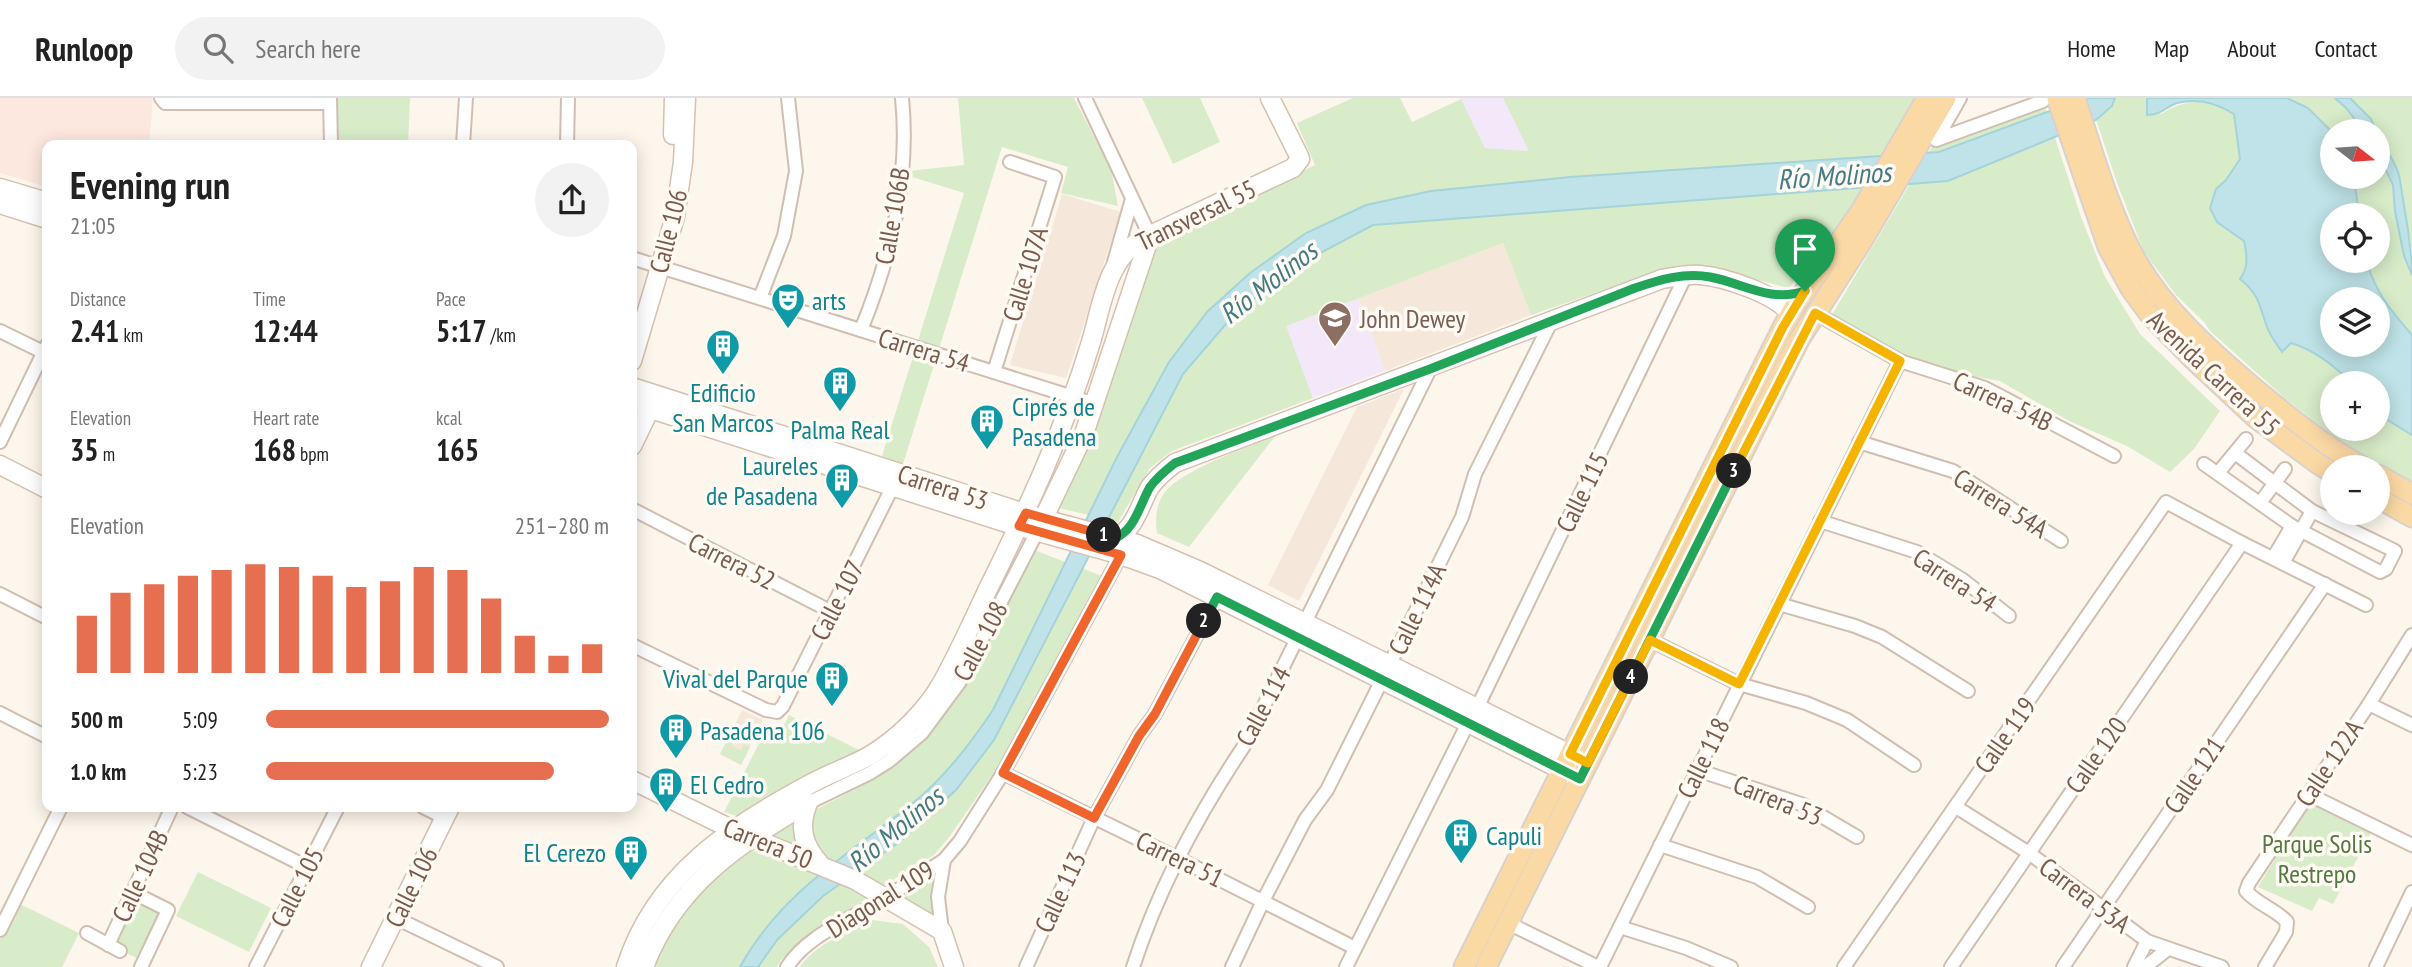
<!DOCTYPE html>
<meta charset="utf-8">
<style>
:root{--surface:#fff;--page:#f2f2f2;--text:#222;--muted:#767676;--line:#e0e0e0;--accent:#e76f51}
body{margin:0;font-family:"PT Sans Narrow",sans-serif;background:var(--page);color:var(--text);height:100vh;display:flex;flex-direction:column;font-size:26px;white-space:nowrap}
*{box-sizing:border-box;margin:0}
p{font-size:23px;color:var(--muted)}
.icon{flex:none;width:38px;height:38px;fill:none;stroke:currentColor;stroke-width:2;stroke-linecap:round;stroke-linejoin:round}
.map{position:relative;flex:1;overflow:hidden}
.side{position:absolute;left:42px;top:42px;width:595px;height:672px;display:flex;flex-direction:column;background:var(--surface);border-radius:14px;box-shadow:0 4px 18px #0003}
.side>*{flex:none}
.needle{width:46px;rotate:107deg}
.tools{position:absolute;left:2320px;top:21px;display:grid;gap:14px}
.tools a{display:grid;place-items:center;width:70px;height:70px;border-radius:50%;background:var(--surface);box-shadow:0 4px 18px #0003;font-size:35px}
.pin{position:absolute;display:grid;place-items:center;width:60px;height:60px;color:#fff;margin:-72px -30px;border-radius:50% 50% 50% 0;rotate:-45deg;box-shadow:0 0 7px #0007}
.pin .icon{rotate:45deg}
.km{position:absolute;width:35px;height:35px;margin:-18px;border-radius:50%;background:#222;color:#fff;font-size:19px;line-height:35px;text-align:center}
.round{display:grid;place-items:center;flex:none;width:74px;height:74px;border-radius:37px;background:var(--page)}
.summary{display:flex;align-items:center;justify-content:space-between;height:119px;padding:0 28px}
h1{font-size:38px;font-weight:700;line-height:52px}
.figures{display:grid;grid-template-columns:repeat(3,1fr);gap:10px;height:119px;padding:7px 28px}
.figures div{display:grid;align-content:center}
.figures b{font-size:30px;font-weight:700}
.figures small{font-size:19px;font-weight:400}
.figures p{font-size:19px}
.chart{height:196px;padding:14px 28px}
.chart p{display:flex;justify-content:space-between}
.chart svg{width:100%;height:126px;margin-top:7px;stroke:var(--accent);stroke-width:6}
ul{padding:0 28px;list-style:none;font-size:23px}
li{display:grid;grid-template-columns:112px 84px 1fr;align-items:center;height:52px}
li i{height:18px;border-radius:9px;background:var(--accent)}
header{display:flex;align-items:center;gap:42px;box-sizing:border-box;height:98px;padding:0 35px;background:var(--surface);border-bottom:2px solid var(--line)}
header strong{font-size:33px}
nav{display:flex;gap:38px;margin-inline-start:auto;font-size:24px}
.search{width:490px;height:63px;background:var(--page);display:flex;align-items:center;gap:18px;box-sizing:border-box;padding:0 24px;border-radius:38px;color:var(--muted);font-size:26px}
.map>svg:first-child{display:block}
.residential{fill:#f5e8da}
.commercial{fill:#fde8e0}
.education{fill:#f3e8fa}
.green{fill:#d8ecc9}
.water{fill:#bfe3e8;stroke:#a5d3da;stroke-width:2;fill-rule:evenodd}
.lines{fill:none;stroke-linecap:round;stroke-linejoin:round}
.street-casing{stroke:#d1beb0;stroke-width:16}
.secondary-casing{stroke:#d6c0b0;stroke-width:21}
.primary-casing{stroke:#dad1cd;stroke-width:23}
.street{stroke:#fff;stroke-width:12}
.secondary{stroke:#fff;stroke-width:18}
.primary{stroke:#fbd9a5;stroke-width:19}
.split-1-casing{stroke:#fff;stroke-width:14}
.split-2-casing{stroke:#fff;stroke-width:14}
.split-3-casing{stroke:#fff;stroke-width:14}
.split-4-casing{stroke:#fff;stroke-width:14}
.split-5-casing{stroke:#fff;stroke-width:14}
.split-1{stroke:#22a559;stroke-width:9}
.split-2{stroke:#f0652b;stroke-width:9}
.split-3{stroke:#22a559;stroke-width:9}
.split-4{stroke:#f5b400;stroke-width:9}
.split-5{stroke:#f5b400;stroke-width:9}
.labels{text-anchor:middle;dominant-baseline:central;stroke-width:7;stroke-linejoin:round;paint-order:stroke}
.street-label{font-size:26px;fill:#7a5c4d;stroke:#fffaf3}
.culture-label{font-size:26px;fill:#0d838f;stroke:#fffaf3;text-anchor:start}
.education-label{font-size:26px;fill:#785e54;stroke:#fffaf3;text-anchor:start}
.park-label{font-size:26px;fill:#537a41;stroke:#fffaf3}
.water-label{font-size:28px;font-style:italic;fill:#437c86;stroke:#fffaf3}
</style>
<header>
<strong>Runloop</strong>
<div class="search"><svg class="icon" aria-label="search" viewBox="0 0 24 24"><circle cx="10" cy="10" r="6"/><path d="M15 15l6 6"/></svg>Search here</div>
<nav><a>Home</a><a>Map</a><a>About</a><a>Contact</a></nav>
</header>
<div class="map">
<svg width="2412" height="869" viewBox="0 0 2412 869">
<rect width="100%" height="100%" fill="#fdf6ec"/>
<g class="residential">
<path d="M1062 96 1121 114 1066 280 1010 267Z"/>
<path d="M1503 145 1531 217 1385 273 1358 200Z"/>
<path d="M1404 291 1299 503 1268 487 1357 309Z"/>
<path d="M742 612 763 622 741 667 720 656Z"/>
</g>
<path class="commercial" d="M0 0H153L149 47H47V89L0 75Z"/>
<g class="education">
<path d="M1460 0H1607L1530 53 1485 50Z"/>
<path d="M1358 200 1385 273 1313 300 1285 228Z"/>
</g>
<g class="green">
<path d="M337 0H410L408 47H338Z"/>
<path d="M958 0H1074L1111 71 1118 108 1061 95 1068 69 1002 49 903 366 882 358 964 95 912 79 909 73 964 67Z"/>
<path d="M1142 0H1200L1220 44 1173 66Z"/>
<path d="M1353 0H1400L1412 24 1461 1 1485 50 1529 53 1503 0H1914L1864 93 1789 190 1704 168 1650 176 1531 217 1503 145 1286 228 1313 300 1172 353 1150 370 1118 424 1059 410 1079 364 1155 148 1315 67 1297 25Z"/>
<path d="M2089 0H2147L2146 9 2161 16C2187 0 2206 0 2234 16L2240 61 2226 82 2216 91 2217 124 2244 143C2247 157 2248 168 2240 181 2260 197 2259 207 2267 229 2270 237 2276 245 2281 253L2291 245C2317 253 2333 268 2353 285H2333V331H2358L2353 335 2364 340 2368 331H2378V321L2384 320 2412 337V383L2343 346 2287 302 2210 233 2205 225 2176 197 2144 154 2117 85Z"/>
<path d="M2287 0H2335L2346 10 2364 33 2333 35 2308 10Z"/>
<path d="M2350 0H2412V151L2397 72 2371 21Z"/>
<path d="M2043 3 2081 119 2105 179 2140 236 2220 313 2194 351 2170 374 2127 348 2069 323 2000 283 1935 272 1897 257 1830 220 1936 42Z"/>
<path d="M2378 56 2393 87 2395 113 2404 158 2412 177V237C2389 210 2380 199 2366 164L2378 163V117H2359L2354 79H2378Z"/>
<path d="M1276 337 1189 449 1157 435C1155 422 1156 405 1165 394 1182 372 1249 349 1276 337Z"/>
<path d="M1034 452 1102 478 999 667 950 738 934 757 894 781 854 809 826 823 781 862 777 869H654L660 852 694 797 749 746 877 680 916 649 951 608 976 567Z"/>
<path d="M789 617 859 652 740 719 724 714 769 626 782 631Z"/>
<path d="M733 631 739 634 732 648 741 652 744 646 750 649 741 667 720 656Z"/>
<path d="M2319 706 2371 735 2333 806 2319 800 2312 813 2258 789 2308 707Z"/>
<path d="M198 774 271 810 249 854 176 818Z"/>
<path d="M932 780V818L902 799Z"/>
<path d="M131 798 162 813 139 861 109 847Z"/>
<path d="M18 805 79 835 62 869H0V841Z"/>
<path d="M872 822 903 826 929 849 938 869H800C815 846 848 834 872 822Z"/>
</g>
<g class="water">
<path d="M2085 0H2115L2112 8 2096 22 1948 83 1373 127 1292 170 1232 219 1183 276 994 642 956 692 902 742 823 798 777 842 758 869H740C782 793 847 758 913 705 945 679 970 646 993 612L1117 359 1169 264 1207 214 1250 175 1306 135 1366 107 1431 93 1570 79 1939 54Z"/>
<path d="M2147 0H2287L2308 10 2333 35V79H2354L2359 117H2333V163H2366C2378 198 2389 210 2412 237V337L2384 320 2378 321V285H2353C2333 268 2317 253 2291 245L2282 254C2277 246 2270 238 2267 229 2259 207 2260 197 2240 181 2249 169 2247 157 2244 143L2217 124 2210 110 2216 91 2226 82 2240 61 2234 16C2217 5 2197 0 2177 5 2163 10 2164 16 2147 17ZM2378 201V247H2333V201Z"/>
<path d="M2335 0H2350L2371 21 2377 33H2364L2346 10Z"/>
<path d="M2378 36C2384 49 2393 60 2398 74 2401 83 2401 92 2403 101 2407 127 2412 150 2412 177L2404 158 2395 113 2393 87 2378 56Z"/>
</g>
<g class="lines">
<g class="street-casing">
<g id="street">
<path d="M161 0 165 5H330"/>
<path d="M330 0 331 47"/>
<path d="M1085 0 1150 138"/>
<path d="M1960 0 1936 42 2043 3 2042 0"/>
<path d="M463 47 466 0"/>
<path d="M567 47 568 0"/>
<path d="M632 160 1095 306"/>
<path d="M1114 164 1132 101"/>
<path d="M760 200 784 138 796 73 788 0"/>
<path d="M1815 215 1900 263 1985 290 2114 358"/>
<path d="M861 232C891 158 910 81 902 0"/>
<path d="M0 233 47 256"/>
<path d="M994 274 1055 79 1010 64"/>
<path d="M0 344 47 247"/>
<path d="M1859 344 1953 373 2061 443"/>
<path d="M2204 366 2292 428 2380 474 2386 471 2395 453 2312 413 2235 355"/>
<path d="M2218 375 2246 341"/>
<path d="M2260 405 2285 371"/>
<path d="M632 411 832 514"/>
<path d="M1820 423 1917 454 1963 482 2009 518"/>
<path d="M2273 460 2292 428"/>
<path d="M2283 465 2312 413"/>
<path d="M0 496 47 520"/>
<path d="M1779 506 1855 528 1882 539 1968 593"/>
<path d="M1650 542 1739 586 1806 605 1847 622 1914 667"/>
<path d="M632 547 766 612 777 614 783 608 893 388"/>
<path d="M2369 606 2412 627"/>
<path d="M1477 610 1686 177"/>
<path d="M0 615 47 639"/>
<path d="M1697 672 1801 706 1857 739"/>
<path d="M1003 675 1179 761 1355 850"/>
<path d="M2308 696 2412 747"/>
<path d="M808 705 870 675 889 663 922 635 959 585 1037 434"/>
<path d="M187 709 307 769"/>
<path d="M423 709 445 720"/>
<path d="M1956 709 2029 755 2147 843 2222 869"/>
<path d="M1660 747 1757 779 1808 809"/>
<path d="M132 794 168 812 141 869"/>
<path d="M396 820 497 869"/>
<path d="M1508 825 1598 869"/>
<path d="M1620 829 1686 850 1731 869"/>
<path d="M0 832 61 709"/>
<path d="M942 833 938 799 944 762 960 743 1003 675 1121 457"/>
<path d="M87 835 120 853"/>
<path d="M108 847 172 709"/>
<path d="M256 869 338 709"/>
<path d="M787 869C807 838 845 824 875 806 898 792 921 777 944 762"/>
<path d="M1026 869 1094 720 1139 638 1155 616 1217 499"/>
<path d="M1133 869C1158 792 1199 715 1244 648L1430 271"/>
<path d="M1232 869 1263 803 1305 722 1327 692 1382 582 1462 419 1475 376 1552 222"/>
<path d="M1346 869 1468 625"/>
<path d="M1600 869 1900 263"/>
<path d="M1844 869 2166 404 2242 445 2366 507"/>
<path d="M1951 869 2242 445"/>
<path d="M2063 869 2325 486"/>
<path d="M2134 869 2147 843"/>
<path d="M2145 869 2168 851"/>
<path d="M2265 869 2286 834 2287 824C2276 811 2258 807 2246 793L2249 785 2369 606 2412 537"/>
<path d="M2376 869 2412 794"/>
</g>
</g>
<g class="secondary-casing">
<g id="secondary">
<path d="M1270 0 1298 56 1300 61 1293 70"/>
<path d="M673 37 674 0"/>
<path d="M0 90 47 104"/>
<path d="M0 106 47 121"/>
<path d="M632 263 675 119 683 64 686 0"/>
<path d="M632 289 1043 421 1137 446 1200 473 1582 662"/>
<path d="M632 305 1010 426 1121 457 1160 471 1574 678"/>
<path d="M632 348 650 311"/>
<path d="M0 367 47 391"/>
<path d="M1038 432 1084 336 1150 138"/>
<path d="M1115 440C1135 432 1140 406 1150 389 1157 379 1166 372 1175 365L1662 181C1675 179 1687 176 1700 177 1724 179 1777 196 1790 216"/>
<path d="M632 682 731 731 855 782 942 833 954 869"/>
<path d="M808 705C798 729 803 747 820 766"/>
<path d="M371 869 450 709"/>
<path d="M626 869C655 777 731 728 812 685 831 675 851 668 869 658 898 641 927 612 943 583 959 554 973 523 987 493 1027 412 1065 331 1091 244 1102 207 1107 159 1144 140L1293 70"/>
<path d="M644 869C674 789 737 746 808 705"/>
</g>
</g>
<g class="primary-casing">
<g id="primary">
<path d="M2057 0 2108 149 2131 191 2151 218 2192 260 2256 320 2317 365 2333 375"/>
<path d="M2075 0C2092 52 2110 117 2137 164 2165 212 2206 249 2248 285 2285 316 2321 346 2363 369"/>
<path d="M2378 377 2412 396"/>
<path d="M2378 400 2412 419"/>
<path d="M1464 869 1783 229 1796 206 1861 113 1927 0"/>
<path d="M1486 869 1799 242 1862 143 1946 0"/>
</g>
</g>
<use href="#street" class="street"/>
<use href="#secondary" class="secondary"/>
<use href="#primary" class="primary"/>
</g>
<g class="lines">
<g class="split-1-casing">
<path id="split-1" d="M1104 437 1115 440C1135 432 1140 406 1150 389 1157 379 1166 372 1175 365L1430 271 1635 190C1659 182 1684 174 1710 179 1743 185 1770 205 1805 193"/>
</g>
<g class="split-2-casing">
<path id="split-2" d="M1104 437 1026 415 1019 428 1121 457 1003 675 1094 720 1139 638 1155 616 1204 523"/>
</g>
<g class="split-3-casing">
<path id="split-3" d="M1204 523 1217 499 1580 681 1734 373"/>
</g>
<g class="split-4-casing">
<path id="split-4" d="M1631 579 1650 542 1739 586 1900 263 1815 215 1734 373"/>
</g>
<g class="split-5-casing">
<path id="split-5" d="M1631 579 1588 665 1570 656 1783 229 1805 193"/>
</g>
<use href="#split-1" class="split-1"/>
<use href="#split-2" class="split-2"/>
<use href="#split-3" class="split-3"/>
<use href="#split-4" class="split-4"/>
<use href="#split-5" class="split-5"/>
</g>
<defs>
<g id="theatre-pin" transform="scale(1.75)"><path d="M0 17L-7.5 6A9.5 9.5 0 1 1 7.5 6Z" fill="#0f9aa8" stroke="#fffaf3"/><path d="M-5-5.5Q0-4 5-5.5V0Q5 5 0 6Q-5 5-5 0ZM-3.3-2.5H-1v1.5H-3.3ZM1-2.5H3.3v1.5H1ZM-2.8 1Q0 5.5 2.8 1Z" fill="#fff"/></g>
<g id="school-pin" transform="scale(1.75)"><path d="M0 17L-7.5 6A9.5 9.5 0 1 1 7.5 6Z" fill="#8d6e63" stroke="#fffaf3"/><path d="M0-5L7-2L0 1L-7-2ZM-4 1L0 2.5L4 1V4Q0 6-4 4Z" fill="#fff"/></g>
<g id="building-pin" transform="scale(1.75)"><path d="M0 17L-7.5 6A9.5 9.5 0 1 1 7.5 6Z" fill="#0f9aa8" stroke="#fffaf3"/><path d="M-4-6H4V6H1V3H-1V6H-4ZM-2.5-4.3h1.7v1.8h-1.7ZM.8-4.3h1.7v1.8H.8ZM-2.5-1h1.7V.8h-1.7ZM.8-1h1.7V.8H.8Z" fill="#fff"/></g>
</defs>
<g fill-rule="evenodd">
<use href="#theatre-pin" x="788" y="202"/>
<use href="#school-pin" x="1335" y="220"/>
<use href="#building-pin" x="723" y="248"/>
<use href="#building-pin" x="840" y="285"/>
<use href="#building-pin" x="987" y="323"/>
<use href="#building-pin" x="842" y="382"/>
<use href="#building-pin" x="832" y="580"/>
<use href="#building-pin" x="676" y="632"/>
<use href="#building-pin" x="666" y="686"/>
<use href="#building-pin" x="1461" y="737"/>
<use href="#building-pin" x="631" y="754"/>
</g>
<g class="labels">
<g class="street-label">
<text transform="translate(1196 117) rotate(-26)">Transversal 55</text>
<text transform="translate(892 118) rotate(-80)">Calle 106B</text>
<text transform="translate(668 133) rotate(-76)">Calle 106</text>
<text transform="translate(1025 176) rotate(-73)">Calle 107A</text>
<text transform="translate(924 252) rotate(17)">Carrera 54</text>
<text transform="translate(2214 275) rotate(43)">Avenida Carrera 55</text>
<text transform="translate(2003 303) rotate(25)">Carrera 54B</text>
<text transform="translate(943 389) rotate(18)">Carrera 53</text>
<text transform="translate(1582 394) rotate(-64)">Calle 115</text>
<text transform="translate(2001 405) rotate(32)">Carrera 54A</text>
<text transform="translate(732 463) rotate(27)">Carrera 52</text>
<text transform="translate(1955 482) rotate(33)">Carrera 54</text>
<text transform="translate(837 502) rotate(-63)">Calle 107</text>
<text transform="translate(1417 511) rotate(-64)">Calle 114A</text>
<text transform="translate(980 543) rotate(-62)">Calle 108</text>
<text transform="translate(1263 608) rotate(-62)">Calle 114</text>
<text transform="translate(2005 637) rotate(-55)">Calle 119</text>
<text transform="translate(2096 657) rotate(-55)">Calle 120</text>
<text transform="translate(1703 660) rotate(-64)">Calle 118</text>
<text transform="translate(2329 665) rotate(-56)">Calle 122A</text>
<text transform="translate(2194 677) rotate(-56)">Calle 121</text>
<text transform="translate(1778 702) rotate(22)">Carrera 53</text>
<text transform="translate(768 745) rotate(22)">Carrera 50</text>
<text transform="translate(1180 761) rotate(26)">Carrera 51</text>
<text transform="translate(140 778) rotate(-65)">Calle 104B</text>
<text transform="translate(297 789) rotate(-63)">Calle 105</text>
<text transform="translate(411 789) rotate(-64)">Calle 106</text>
<text transform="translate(1060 794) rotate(-65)">Calle 113</text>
<text transform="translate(2085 797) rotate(37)">Carrera 53A</text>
<text transform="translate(880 801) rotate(-32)">Diagonal 109</text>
</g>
<g class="culture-label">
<text x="812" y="202">arts</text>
<text x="723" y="294" text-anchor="middle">Edificio<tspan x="723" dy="30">San Marcos</tspan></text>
<text x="1012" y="308">Ciprés de<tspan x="1012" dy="30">Pasadena</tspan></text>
<text x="840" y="331" text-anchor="middle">Palma Real</text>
<text x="818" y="367" text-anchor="end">Laureles<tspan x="818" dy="30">de Pasadena</tspan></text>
<text x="808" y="580" text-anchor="end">Vival del Parque</text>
<text x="700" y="632">Pasadena 106</text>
<text x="690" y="686">El Cedro</text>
<text x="1486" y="737">Capuli</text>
<text x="606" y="754" text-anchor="end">El Cerezo</text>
</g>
<g class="education-label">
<text x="1360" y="220">John Dewey</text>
</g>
<g class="park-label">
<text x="2317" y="745">Parque Solis<tspan x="2317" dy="30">Restrepo</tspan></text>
</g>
<g class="water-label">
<text transform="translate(1834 77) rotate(-4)">Río Molinos</text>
<text transform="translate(1268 184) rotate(-38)">Río Molinos</text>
<text transform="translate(895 731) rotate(-40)">Río Molinos</text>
</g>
</g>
</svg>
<div class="tools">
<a><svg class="needle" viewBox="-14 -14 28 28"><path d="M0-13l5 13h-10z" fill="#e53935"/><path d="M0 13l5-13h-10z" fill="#767676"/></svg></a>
<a><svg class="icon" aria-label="locate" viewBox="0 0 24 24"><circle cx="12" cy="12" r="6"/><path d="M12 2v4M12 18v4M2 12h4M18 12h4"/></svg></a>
<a><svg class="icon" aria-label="layers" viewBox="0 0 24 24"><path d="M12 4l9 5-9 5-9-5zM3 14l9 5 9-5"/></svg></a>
<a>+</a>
<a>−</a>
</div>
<div class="pin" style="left:1805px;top:193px;background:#1e9e55"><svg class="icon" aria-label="arrive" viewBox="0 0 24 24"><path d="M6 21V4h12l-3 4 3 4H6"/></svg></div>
<b class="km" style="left:1104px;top:437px">1</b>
<b class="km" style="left:1204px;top:523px">2</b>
<b class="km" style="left:1734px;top:373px">3</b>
<b class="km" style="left:1631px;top:579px">4</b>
<section class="side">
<div class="summary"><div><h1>Evening run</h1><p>21:05</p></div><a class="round"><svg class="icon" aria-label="share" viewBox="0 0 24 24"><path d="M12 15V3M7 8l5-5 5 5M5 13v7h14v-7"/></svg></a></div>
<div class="figures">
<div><p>Distance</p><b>2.41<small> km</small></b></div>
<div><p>Time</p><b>12:44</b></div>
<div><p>Pace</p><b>5:17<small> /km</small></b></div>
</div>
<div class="figures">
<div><p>Elevation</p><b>35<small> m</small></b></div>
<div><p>Heart rate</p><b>168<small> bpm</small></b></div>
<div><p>kcal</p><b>165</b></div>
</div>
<div class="chart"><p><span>Elevation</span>251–280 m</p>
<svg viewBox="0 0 160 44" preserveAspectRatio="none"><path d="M5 44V24M15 44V16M25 44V13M35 44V10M45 44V8M55 44V6M65 44V7M75 44V10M85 44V14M95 44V12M105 44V7M115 44V8M125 44V18M135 44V31M145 44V38M155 44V34"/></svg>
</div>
<ul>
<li><b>500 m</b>5:09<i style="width:100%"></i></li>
<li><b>1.0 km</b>5:23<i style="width:84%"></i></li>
</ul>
</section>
</div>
